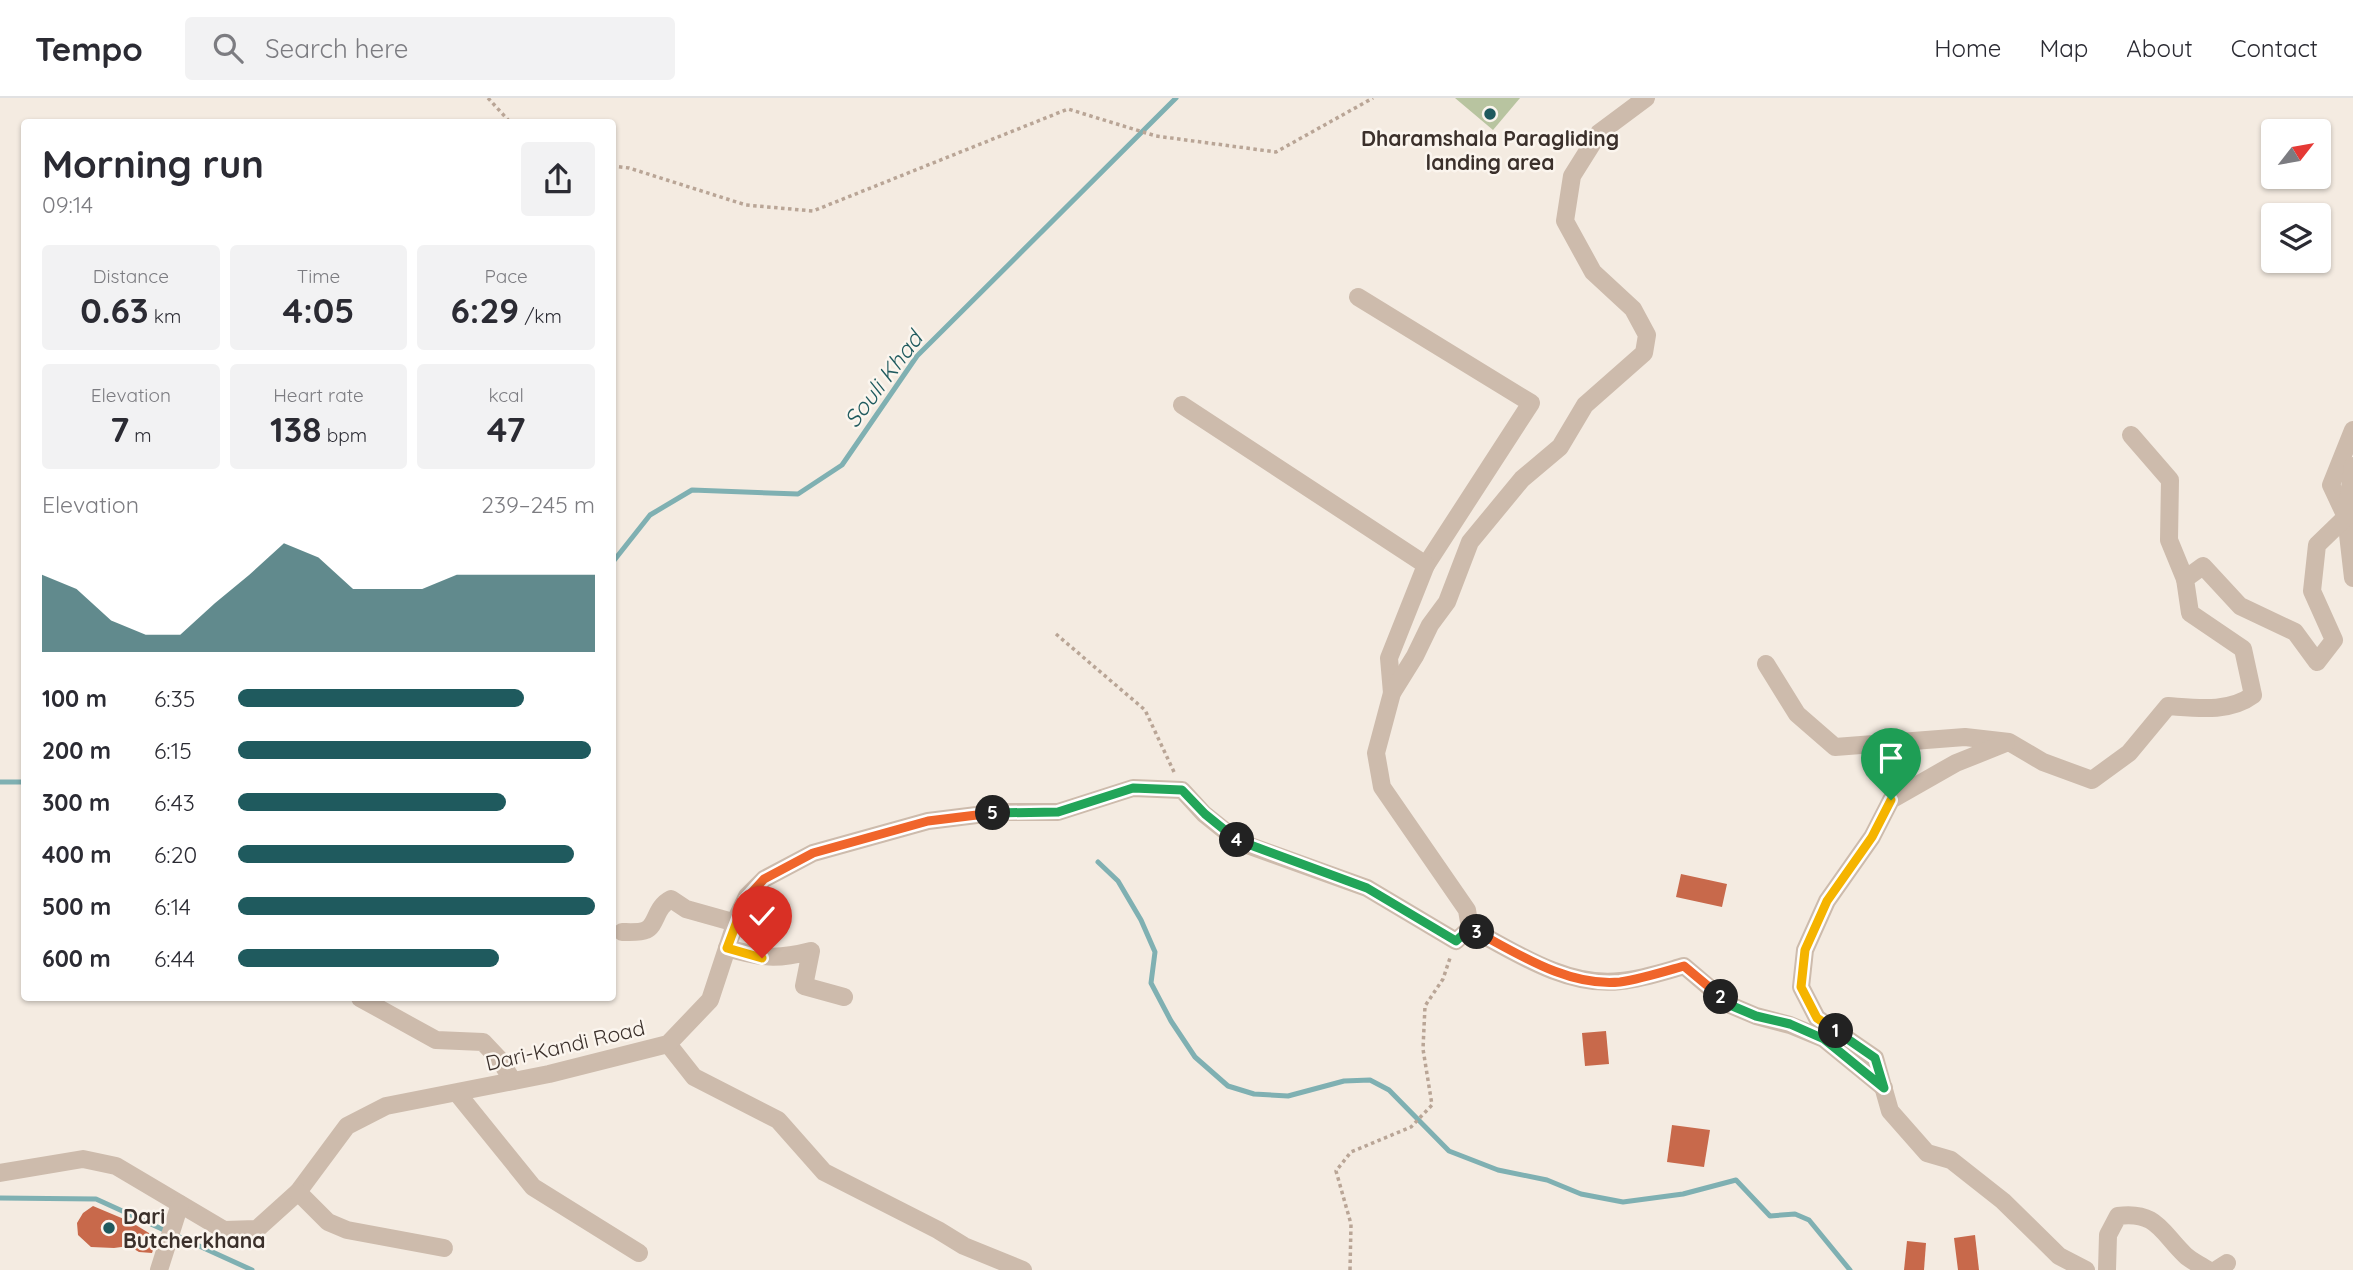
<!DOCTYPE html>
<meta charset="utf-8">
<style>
:root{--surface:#fff;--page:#f2f2f3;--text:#2b2b33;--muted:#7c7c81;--line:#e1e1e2;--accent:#1f5a5e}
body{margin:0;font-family:Quicksand,sans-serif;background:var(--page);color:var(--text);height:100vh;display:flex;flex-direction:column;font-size:26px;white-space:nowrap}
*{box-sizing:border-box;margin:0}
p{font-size:23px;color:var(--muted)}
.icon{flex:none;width:38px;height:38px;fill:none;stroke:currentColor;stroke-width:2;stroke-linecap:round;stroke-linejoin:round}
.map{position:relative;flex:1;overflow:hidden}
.side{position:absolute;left:21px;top:21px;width:595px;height:882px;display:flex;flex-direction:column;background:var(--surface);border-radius:7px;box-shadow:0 2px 5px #0004}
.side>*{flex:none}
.needle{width:46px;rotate:59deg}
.buttons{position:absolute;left:2261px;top:21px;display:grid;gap:14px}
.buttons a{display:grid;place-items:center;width:70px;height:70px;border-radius:7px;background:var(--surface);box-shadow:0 2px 5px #0004;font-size:35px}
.pin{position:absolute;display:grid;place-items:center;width:60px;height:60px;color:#fff;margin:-72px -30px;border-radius:50% 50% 50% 0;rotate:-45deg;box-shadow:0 0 7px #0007}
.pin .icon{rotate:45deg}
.km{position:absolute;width:35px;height:35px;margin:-18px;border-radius:50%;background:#222;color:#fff;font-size:19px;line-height:35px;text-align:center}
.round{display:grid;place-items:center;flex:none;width:74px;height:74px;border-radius:7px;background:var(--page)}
.overview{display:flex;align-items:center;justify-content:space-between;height:119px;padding:0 21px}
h1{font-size:38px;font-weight:700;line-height:52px}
.stats{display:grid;grid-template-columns:repeat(3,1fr);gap:10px;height:119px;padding:7px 21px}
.stats div{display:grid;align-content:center;border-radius:7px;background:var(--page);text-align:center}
.stats b{font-size:35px;font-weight:700}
.stats small{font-size:19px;font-weight:400}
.stats p{font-size:19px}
.chart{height:196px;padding:14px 21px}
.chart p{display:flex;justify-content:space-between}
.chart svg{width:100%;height:126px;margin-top:7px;fill:var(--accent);opacity:.7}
ul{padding:0 21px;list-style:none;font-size:23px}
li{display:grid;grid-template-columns:112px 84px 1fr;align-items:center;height:52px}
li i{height:18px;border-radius:9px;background:var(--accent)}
header{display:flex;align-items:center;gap:42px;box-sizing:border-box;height:98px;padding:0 35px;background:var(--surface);border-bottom:2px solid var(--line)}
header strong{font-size:33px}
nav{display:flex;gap:38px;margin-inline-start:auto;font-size:24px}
.search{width:490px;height:63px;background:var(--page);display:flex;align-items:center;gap:18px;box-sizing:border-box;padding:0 24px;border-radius:7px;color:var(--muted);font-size:26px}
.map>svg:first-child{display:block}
.green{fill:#b8c4a0}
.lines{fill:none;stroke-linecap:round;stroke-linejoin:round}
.stream{stroke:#7fb0b2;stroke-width:5}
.building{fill:#c8694b}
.path{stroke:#b9a596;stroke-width:3.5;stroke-dasharray:3.5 3.5;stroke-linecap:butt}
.minor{stroke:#cdbbac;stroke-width:18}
.split-1-casing{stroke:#fff;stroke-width:14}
.split-2-casing{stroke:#fff;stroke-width:14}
.split-3-casing{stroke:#fff;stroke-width:14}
.split-4-casing{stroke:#fff;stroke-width:14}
.split-5-casing{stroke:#fff;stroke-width:14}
.split-6-casing{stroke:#fff;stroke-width:14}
.split-7-casing{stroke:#fff;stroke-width:14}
.split-1{stroke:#f5b400;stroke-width:9}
.split-2{stroke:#22a559;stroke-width:9}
.split-3{stroke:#f0652b;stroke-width:9}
.split-4{stroke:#22a559;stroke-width:9}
.split-5{stroke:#22a559;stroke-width:9}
.split-6{stroke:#f0652b;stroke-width:9}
.split-7{stroke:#f5b400;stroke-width:9}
.poi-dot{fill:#1f5a5e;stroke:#fbf5ee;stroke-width:2.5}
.labels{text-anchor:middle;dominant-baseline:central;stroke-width:5;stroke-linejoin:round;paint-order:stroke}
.poi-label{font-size:21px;font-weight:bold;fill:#3b302b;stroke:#fbf5ee}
.street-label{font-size:21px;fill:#3b302b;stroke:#fbf5ee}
.water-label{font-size:23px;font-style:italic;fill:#1f5a5e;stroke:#fbf5ee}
</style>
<header>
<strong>Tempo</strong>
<div class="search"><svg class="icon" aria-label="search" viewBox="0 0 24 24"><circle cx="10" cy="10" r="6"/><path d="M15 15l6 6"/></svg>Search here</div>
<nav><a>Home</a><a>Map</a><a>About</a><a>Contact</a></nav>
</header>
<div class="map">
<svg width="2353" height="1172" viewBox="0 0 2353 1172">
<rect width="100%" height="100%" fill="#f4ebe1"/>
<path class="green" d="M1455 0H1520L1493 32Z"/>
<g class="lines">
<g class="stream">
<path d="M612 465 650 417 692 392 798 396 842 367 917 258 1176 0"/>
<path d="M0 684H24"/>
<path d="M1098 764 1118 783 1141 822 1155 854 1151 885 1171 923 1195 959 1228 988 1254 996 1288 998 1344 983 1370 982 1389 992 1449 1053 1498 1072 1547 1082 1581 1096 1623 1104 1683 1096 1736 1082 1770 1118 1795 1116 1809 1122 1850 1172"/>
<path d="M0 1100 96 1101 252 1172"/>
</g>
</g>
<g class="building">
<path d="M1681 776 1727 786 1722 809 1676 799Z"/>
<path d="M1606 933 1609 966 1585 968 1582 935Z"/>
<path d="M1672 1027 1710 1032 1704 1069 1667 1064Z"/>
<path d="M93 1108 131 1124 157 1140 152 1155 139 1154 129 1148 114 1150 91 1149 78 1137 77 1125 83 1115Z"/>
<path d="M1975 1137 1979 1172H1958L1954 1140Z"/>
<path d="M1907 1143 1926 1145 1924 1172H1904Z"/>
</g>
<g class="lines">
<g class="path">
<path d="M488 0 510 24"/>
<path d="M612 68 629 70 746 107 813 113 1068 11 1156 38 1276 54 1373 0"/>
<path d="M1056 536 1145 612 1174 674"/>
<path d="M1350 1172 1351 1126 1336 1073 1351 1054 1411 1029 1432 1007 1423 951 1425 908 1443 881 1450 860"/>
</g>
<g class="minor">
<path d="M1358 199 1531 305 1426 467"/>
<path d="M1182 307 1426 467 1389 560 1392 595"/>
<path d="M2353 332 2331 387 2346 419 2353 480"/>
<path d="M2131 337 2170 382 2169 442 2185 481"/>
<path d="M1766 566 1797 616 1835 649 1965 639 2009 644 2043 664 2092 682 2129 655 2168 608C2196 610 2229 615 2253 597L2243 551 2190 515 2185 481 2203 468 2240 508 2295 534 2317 564 2334 542 2312 493 2317 447 2346 419 2353 368"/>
<path d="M2006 645 1956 665 1891 702 1872 739 1827 803 1805 852 1801 889 1817 920 1875 960 1890 1013 1927 1055 1951 1062 2003 1103 2059 1158 2086 1172"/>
<path d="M1470 830C1514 854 1568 890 1621 883 1642 881 1663 874 1684 868L1730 907 1756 918 1790 927 1824 941 1884 990"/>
<path d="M622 834C628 834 640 835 646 832 657 827 655 809 671 801L686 811 736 825"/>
<path d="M727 850C762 860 776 862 811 853L804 888 844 899"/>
<path d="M360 900 436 942 483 944 499 961 513 983"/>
<path d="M668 946 694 979 778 1022 824 1074 938 1132 964 1148 1023 1172"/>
<path d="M457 995 533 1089 639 1155"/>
<path d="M0 1075 83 1061 116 1068 224 1132 257 1131 298 1094 347 1028 386 1008 549 976 668 946 710 902 738 817 747 798 764 781 813 755 928 723 1001 714H1058L1133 690 1182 692 1204 716 1239 744 1367 790 1456 843 1470 830 1467 812 1382 689 1376 655 1392 595 1415 558 1430 527 1447 504 1470 444 1522 381 1560 349 1585 307 1644 255 1647 237 1633 211 1593 174 1565 123 1572 78 1599 35 1646 0"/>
<path d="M298 1094 328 1124 347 1132 444 1150"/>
<path d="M159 1172 180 1106"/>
<path d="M2107 1172 2108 1137 2118 1118C2157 1113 2161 1134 2185 1157 2191 1163 2201 1167 2208 1172"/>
<path d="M2216 1172 2227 1165"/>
</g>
</g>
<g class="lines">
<g class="split-1-casing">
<path id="split-1" d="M1836 933 1817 920 1801 889 1805 852 1827 803 1872 739 1891 702"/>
</g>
<g class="split-2-casing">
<path id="split-2" d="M1721 899 1730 907 1756 918 1790 926 1824 941 1884 990 1875 960 1836 933"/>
</g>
<g class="split-3-casing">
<path id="split-3" d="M1477 834C1520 857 1569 889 1620 884 1641 881 1663 874 1684 868L1721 899"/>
</g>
<g class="split-4-casing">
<path id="split-4" d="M1237 742 1367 790 1456 843 1470 830 1477 834"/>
</g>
<g class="split-5-casing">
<path id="split-5" d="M993 715 1058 714 1133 690 1182 692 1205 716 1237 742"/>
</g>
<g class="split-6-casing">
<path id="split-6" d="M745 802 764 781 813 755 928 723 993 715"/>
</g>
<g class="split-7-casing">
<path id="split-7" d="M745 802 727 850 762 860"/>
</g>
<use href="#split-1" class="split-1"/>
<use href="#split-2" class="split-2"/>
<use href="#split-3" class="split-3"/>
<use href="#split-4" class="split-4"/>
<use href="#split-5" class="split-5"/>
<use href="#split-6" class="split-6"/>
<use href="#split-7" class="split-7"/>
</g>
<g class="poi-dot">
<circle cx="1490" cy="16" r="7"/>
<circle cx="109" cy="1130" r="7"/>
</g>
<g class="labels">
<g class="poi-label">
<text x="1490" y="40">Dharamshala Paragliding<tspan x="1490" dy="24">landing area</tspan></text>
<text x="123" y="1118" text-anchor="start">Dari<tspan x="123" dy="24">Butcherkhana</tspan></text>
</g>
<g class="street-label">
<text transform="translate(565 947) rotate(-13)">Dari-Kandi Road</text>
</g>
<g class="water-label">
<text transform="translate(883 281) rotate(-53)">Souli Khad</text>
</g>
</g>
</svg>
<div class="buttons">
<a><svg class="needle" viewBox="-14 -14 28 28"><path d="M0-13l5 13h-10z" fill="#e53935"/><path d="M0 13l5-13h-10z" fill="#7c7c81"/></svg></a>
<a><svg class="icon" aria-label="layers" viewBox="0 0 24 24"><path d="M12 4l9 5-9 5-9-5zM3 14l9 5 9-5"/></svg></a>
</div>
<div class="pin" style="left:1891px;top:702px;background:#1e9e55"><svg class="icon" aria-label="arrive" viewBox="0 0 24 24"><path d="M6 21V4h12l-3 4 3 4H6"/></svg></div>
<div class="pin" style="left:762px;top:860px;background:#d93025"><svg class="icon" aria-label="check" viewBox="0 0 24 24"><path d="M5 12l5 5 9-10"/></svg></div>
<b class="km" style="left:1836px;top:933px">1</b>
<b class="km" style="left:1721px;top:899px">2</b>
<b class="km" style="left:1477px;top:834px">3</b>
<b class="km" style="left:1237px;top:742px">4</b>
<b class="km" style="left:993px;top:715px">5</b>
<section class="side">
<div class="overview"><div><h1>Morning run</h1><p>09:14</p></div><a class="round"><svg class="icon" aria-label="share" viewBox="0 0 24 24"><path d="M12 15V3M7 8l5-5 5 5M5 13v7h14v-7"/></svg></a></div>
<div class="stats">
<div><p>Distance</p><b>0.63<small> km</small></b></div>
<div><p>Time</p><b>4:05</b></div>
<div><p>Pace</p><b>6:29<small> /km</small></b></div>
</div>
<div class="stats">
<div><p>Elevation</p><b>7<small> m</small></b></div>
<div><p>Heart rate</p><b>138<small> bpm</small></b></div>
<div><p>kcal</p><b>47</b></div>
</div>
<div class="chart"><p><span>Elevation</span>239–245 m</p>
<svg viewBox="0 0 160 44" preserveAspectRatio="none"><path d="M0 44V17L10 22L20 33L30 38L40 38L50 27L60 17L70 6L80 11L90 22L100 22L110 22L120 17L130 17L140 17L150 17L160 17V44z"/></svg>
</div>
<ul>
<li><b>100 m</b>6:35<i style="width:80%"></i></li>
<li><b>200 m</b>6:15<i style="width:99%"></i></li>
<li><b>300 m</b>6:43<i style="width:75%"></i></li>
<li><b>400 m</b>6:20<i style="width:94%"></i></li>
<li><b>500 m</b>6:14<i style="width:100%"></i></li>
<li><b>600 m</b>6:44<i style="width:73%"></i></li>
</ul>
</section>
</div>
